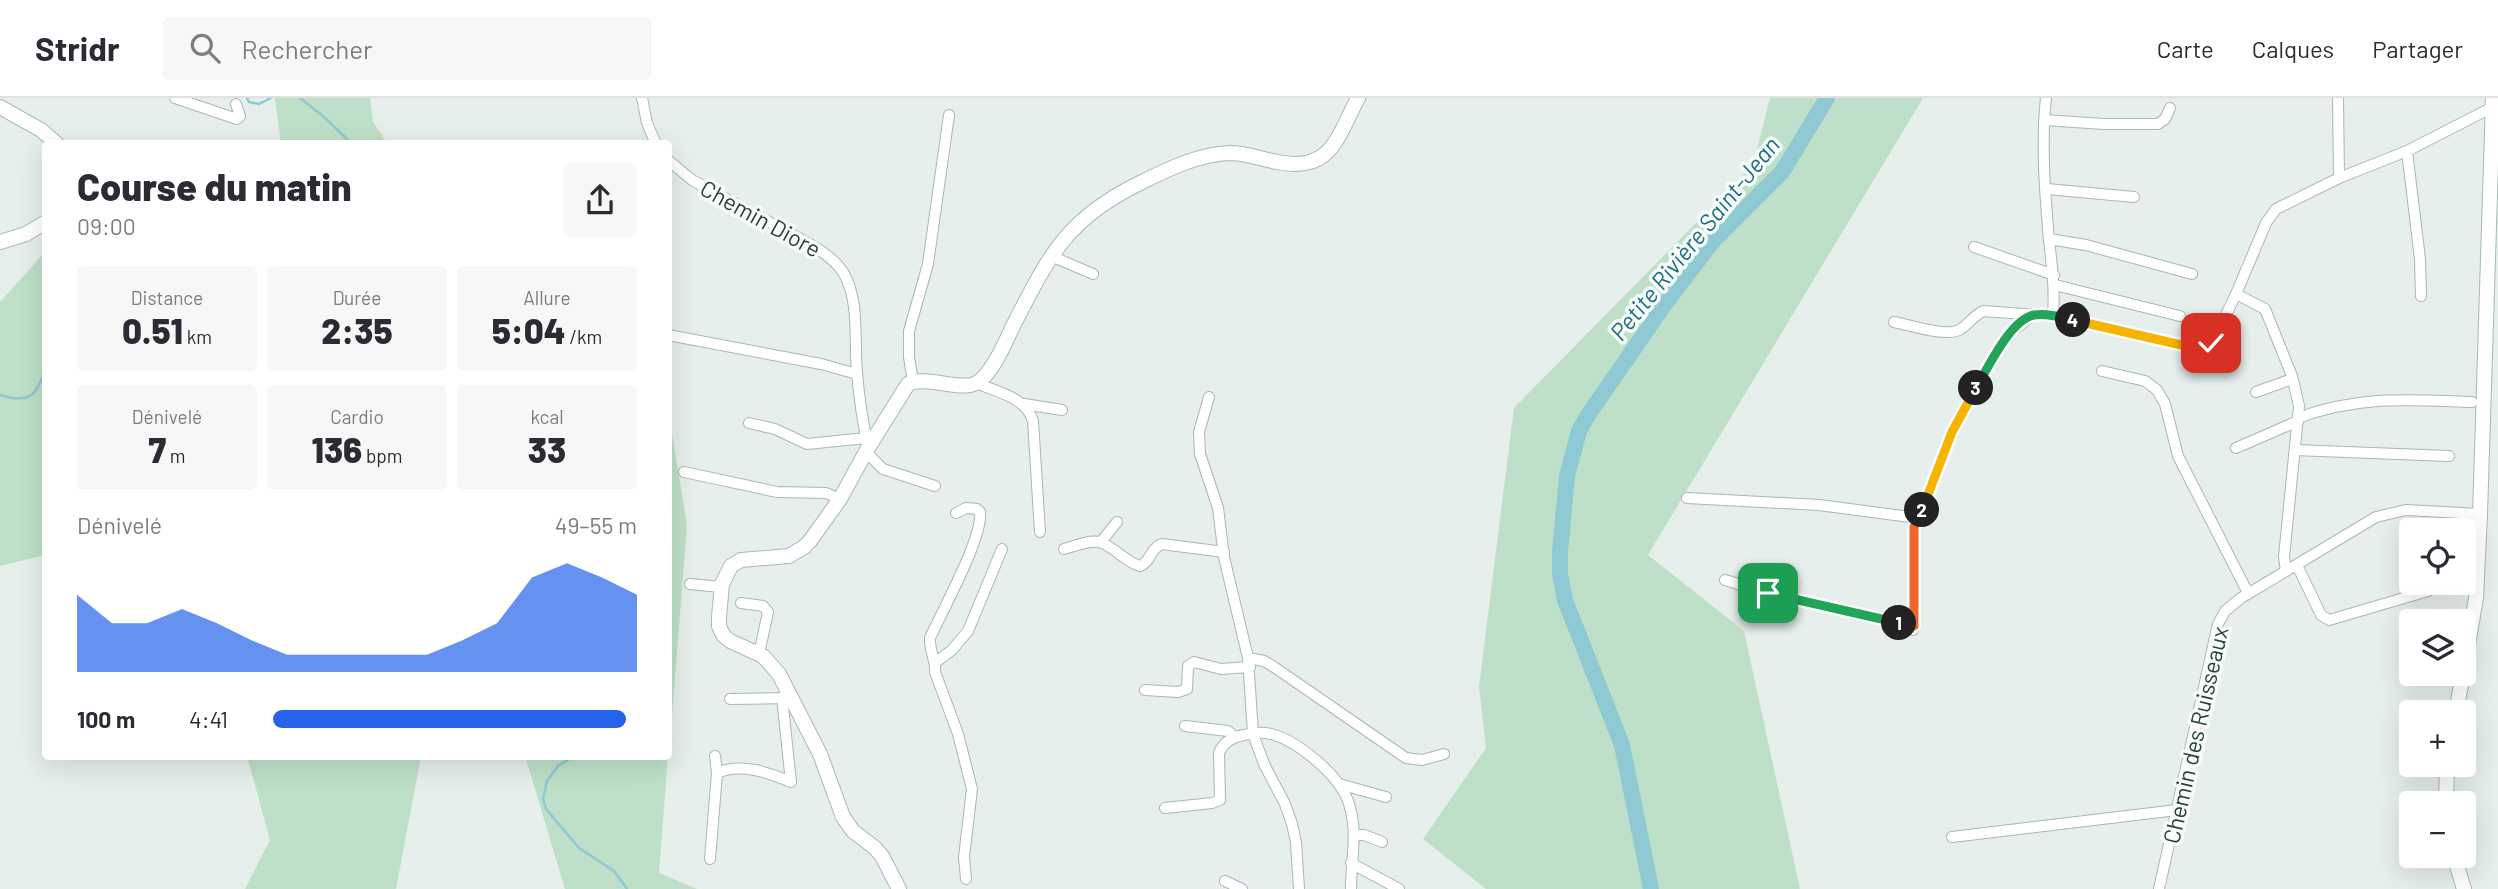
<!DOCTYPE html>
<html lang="fr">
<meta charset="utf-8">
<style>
:root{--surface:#fff;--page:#f7f7f7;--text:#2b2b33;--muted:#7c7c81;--line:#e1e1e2;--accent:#2563eb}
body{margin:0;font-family:Barlow,sans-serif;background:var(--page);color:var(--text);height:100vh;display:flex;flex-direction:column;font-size:26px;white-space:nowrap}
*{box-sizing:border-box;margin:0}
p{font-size:23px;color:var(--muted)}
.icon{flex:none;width:38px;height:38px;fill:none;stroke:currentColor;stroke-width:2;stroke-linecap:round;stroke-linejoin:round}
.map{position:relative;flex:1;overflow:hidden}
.panel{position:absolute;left:42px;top:42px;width:630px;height:620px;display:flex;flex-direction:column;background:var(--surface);border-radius:7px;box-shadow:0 7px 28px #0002}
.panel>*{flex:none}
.fabs{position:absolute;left:2399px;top:420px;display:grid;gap:14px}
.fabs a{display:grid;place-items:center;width:77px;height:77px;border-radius:7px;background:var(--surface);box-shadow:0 7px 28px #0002;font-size:35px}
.pin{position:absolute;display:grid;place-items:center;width:60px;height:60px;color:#fff;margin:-30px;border-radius:14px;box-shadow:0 4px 10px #0006}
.km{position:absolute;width:35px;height:35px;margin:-18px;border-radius:50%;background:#222;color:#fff;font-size:19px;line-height:35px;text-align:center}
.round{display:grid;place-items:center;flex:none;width:74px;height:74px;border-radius:7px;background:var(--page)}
.headline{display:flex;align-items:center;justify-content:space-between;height:119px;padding:0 35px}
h1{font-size:38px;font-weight:800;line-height:52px}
.metrics{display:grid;grid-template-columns:repeat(3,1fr);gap:10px;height:119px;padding:7px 35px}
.metrics div{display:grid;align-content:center;border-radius:7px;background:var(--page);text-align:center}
.metrics b{font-size:35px;font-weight:800}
.metrics small{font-size:19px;font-weight:400}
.metrics p{font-size:19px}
.chart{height:196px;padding:14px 35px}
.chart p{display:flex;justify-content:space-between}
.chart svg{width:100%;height:126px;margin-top:7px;fill:var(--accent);opacity:.7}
ul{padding:0 35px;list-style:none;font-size:23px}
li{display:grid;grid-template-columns:112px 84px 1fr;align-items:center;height:52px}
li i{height:18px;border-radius:9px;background:var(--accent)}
header{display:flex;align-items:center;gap:42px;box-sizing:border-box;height:98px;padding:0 35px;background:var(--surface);border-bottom:2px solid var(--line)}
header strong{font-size:33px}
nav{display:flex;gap:38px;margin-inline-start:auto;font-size:24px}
.search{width:490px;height:63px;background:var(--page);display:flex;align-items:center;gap:18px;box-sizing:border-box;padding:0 24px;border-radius:7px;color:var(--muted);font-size:26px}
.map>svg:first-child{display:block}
.green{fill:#bfe0c8}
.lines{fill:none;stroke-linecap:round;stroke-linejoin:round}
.stream{stroke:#8ec9d4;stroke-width:2.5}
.river{stroke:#8ec9d4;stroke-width:16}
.street-casing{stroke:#a8b8b2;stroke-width:12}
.secondary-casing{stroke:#a4bbb3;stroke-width:16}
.street{stroke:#fff;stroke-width:10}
.secondary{stroke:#fff;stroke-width:14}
.split-1-casing{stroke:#fff;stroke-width:14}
.split-2-casing{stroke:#fff;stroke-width:14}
.split-3-casing{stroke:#fff;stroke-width:14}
.split-4-casing{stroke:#fff;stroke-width:14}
.split-5-casing{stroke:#fff;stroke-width:14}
.split-1{stroke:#22a559;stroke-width:9}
.split-2{stroke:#f0652b;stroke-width:9}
.split-3{stroke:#f5b400;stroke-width:9}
.split-4{stroke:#22a559;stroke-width:9}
.split-5{stroke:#f5b400;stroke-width:9}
.labels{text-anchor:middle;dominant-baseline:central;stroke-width:7;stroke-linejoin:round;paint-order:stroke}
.street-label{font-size:23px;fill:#24423a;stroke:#f7fbf9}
.water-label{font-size:24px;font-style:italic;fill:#1c6f80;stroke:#f7fbf9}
</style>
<header>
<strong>Stridr</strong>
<div class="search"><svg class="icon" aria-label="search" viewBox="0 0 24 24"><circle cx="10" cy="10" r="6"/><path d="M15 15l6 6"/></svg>Rechercher</div>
<nav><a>Carte</a><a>Calques</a><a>Partager</a></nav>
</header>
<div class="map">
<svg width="2498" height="791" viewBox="0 0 2498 791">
<rect width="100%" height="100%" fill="#e6efeb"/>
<g class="green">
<path d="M275 0H370L373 24 387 45H281Z"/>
<path d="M1770 0H1923L1648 457 1744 533 1800 791H1486L1423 741 1486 650 1479 589 1514 310 1753 67Z"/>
<path d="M45 154V457L0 468V204Z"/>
<path d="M669 328 671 330 687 427 669 656Z"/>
<path d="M247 658H421L396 791H245L270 742Z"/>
<path d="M525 658H668L659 775 697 791H565Z"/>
</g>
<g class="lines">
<g class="stream">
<path d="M247 0 249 4 259 6 271 0"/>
<path d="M300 0 324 19 352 46"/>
<path d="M0 297C31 307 39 296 46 266"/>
<path d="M574 658 558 668 547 683 543 701 546 711 579 750 614 773 627 791"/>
</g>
<path class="river" d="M1651 791 1622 647 1565 502 1560 476V454L1567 378 1579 333 1588 317 1665 206 1713 143 1782 74 1827 0"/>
<g class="street-casing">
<g id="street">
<path d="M175 0 237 21 240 18 236 6"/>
<path d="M642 0 647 25 656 46"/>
<path d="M2046 0C2041 46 2045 96 2049 142 2052 168 2055 191 2053 218L2190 249H2204L2214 242 2236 196 2266 125 2276 111 2339 80 2407 53 2493 9"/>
<path d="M2338 0 2339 80"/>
<path d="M2044 22 2104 26H2158L2165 21 2170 10"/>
<path d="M2407 53 2420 161 2421 198"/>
<path d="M668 62 692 82 815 149C825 156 836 163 843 174 860 202 854 243 857 275 859 299 863 325 868 350"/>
<path d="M2047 91 2134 99"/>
<path d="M2049 141 2086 147 2192 176"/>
<path d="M1974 149 2054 177"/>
<path d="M1051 158 1093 176"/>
<path d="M2055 187 2180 218"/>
<path d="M2236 196 2265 211 2292 278 2299 308 2284 459 2286 473"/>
<path d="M1894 224C1910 227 1947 240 1961 231 1969 225 1974 218 1983 213L2053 218"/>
<path d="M668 237 821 266 857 276"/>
<path d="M2102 273 2145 283 2157 292 2165 306 2178 358 2248 495"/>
<path d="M913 284 909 259V233L928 166 949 17"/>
<path d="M976 285C997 294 1026 299 1033 323L1040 434"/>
<path d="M2256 294 2292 281"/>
<path d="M1209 299 1199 334 1200 356 1218 410 1224 459 1248 560 1253 636 1264 666 1285 706 1292 726 1296 744 1299 791"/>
<path d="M1024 306 1062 312"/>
<path d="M2298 320C2358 297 2409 302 2472 304"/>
<path d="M749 325 775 331 807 346 866 340"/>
<path d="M2236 350 2298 323"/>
<path d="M2295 352 2449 358"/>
<path d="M866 354 883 371 935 388"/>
<path d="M684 374 777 394 826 395 840 401"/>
<path d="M1687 400 1819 407 1918 420"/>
<path d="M956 415 966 410 977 411 980 414C983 440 942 513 930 540 929 552 936 562 935 574L958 636 972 691 964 759 966 781"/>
<path d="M1101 444 1117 424"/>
<path d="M1064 451C1074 448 1089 442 1099 444 1114 448 1125 464 1140 468 1151 464 1150 450 1162 446L1224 454"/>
<path d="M2297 467 2321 517 2329 522 2428 493"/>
<path d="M1725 482 1768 495 1914 528"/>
<path d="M690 486 721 489"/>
<path d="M741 505 763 508 768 514 759 556"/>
<path d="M1913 532 1914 429 1952 334 1963 312 2001 248 2015 231 2033 217"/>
<path d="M1248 560 1264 563 1274 569 1406 660 1422 662 1444 656"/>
<path d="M936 564 952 552 968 533 1002 451"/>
<path d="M1145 592 1178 594 1187 591 1188 568 1194 564 1221 571 1250 569"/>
<path d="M730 601 787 600"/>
<path d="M1185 628 1228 633 1235 639"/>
<path d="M715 658 717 675"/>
<path d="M1339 686 1386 699"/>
<path d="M1165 710 1212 705 1220 702 1219 655C1223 644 1233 639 1244 637 1252 635 1262 634 1271 636 1296 642 1333 673 1345 696 1360 726 1351 759 1351 791"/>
<path d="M1354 737H1364L1382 744"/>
<path d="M1952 739 2177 712"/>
<path d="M710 761 717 675C741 664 769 675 791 684L782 599"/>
<path d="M1351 765 1399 791"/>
<path d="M1225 783 1242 791"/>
<path d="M2159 791 2218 526 2225 513 2241 500 2376 419 2406 412 2480 416"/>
</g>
</g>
<g class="secondary-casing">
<g id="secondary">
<path d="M0 9 41 32 57 46"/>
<path d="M0 144 26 136 46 124"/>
<path d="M2464 570 2476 500 2480 416 2493 0"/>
<path d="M2456 614 2463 576"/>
<path d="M2446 705 2447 667"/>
<path d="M2454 758 2464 791"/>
<path d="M899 791 882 758 875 750 853 733 843 719 820 656 779 576 763 558 730 543 723 537 719 528V519L722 486 731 468 741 462 789 458 804 449 810 443 840 401 868 350 908 286C928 276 965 297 981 282 995 269 1005 245 1013 228 1049 158 1066 121 1140 85 1168 71 1199 56 1230 55 1246 55 1261 61 1277 64 1331 75 1337 40 1358 0"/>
</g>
</g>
<use href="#street" class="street"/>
<use href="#secondary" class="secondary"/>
</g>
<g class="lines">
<g class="split-1-casing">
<path id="split-1" d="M1768 495 1899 525"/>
</g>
<g class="split-2-casing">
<path id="split-2" d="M1899 525 1914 528V429L1922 412"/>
</g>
<g class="split-3-casing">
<path id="split-3" d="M1922 412 1952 334 1976 290"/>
</g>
<g class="split-4-casing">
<path id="split-4" d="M1976 290C1988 270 2010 222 2034 217 2047 215 2061 219 2073 222"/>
</g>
<g class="split-5-casing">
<path id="split-5" d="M2073 222 2190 249H2204L2211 245"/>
</g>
<use href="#split-1" class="split-1"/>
<use href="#split-2" class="split-2"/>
<use href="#split-3" class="split-3"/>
<use href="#split-4" class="split-4"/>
<use href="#split-5" class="split-5"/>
</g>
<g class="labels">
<g class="street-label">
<text transform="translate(761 120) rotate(29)">Chemin Diore</text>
<text transform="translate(2195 637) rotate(-77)">Chemin des Ruisseaux</text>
</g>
<g class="water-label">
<text transform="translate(1694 140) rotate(-51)">Petite Rivière Saint-Jean</text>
</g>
</g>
</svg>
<div class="fabs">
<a><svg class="icon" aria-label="locate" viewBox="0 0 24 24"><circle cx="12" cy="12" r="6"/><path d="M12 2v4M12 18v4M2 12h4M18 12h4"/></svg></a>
<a><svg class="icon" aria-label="layers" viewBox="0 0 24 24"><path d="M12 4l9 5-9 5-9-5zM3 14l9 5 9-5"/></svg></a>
<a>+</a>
<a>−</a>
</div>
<div class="pin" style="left:1768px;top:495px;background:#1e9e55"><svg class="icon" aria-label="arrive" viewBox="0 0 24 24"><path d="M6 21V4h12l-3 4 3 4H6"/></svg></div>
<div class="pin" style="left:2211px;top:245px;background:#d93025"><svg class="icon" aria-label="check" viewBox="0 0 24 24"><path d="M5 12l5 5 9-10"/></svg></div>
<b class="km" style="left:1899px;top:525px">1</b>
<b class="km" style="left:1922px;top:412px">2</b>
<b class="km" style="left:1976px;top:290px">3</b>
<b class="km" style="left:2073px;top:222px">4</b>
<section class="panel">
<div class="headline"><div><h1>Course du matin</h1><p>09:00</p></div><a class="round"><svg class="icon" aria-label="share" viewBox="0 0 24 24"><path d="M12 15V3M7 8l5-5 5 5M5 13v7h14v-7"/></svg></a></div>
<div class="metrics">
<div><p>Distance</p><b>0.51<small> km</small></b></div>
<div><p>Durée</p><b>2:35</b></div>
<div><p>Allure</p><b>5:04<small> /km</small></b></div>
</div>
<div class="metrics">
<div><p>Dénivelé</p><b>7<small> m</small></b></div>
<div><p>Cardio</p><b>136<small> bpm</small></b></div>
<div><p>kcal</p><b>33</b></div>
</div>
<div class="chart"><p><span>Dénivelé</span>49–55 m</p>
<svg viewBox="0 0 160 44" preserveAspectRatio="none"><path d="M0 44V17L10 27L20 27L30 22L40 27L50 33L60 38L70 38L80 38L90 38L100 38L110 33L120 27L130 11L140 6L150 11L160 17V44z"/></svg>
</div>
<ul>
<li><b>100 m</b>4:41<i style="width:97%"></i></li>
</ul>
</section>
</div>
